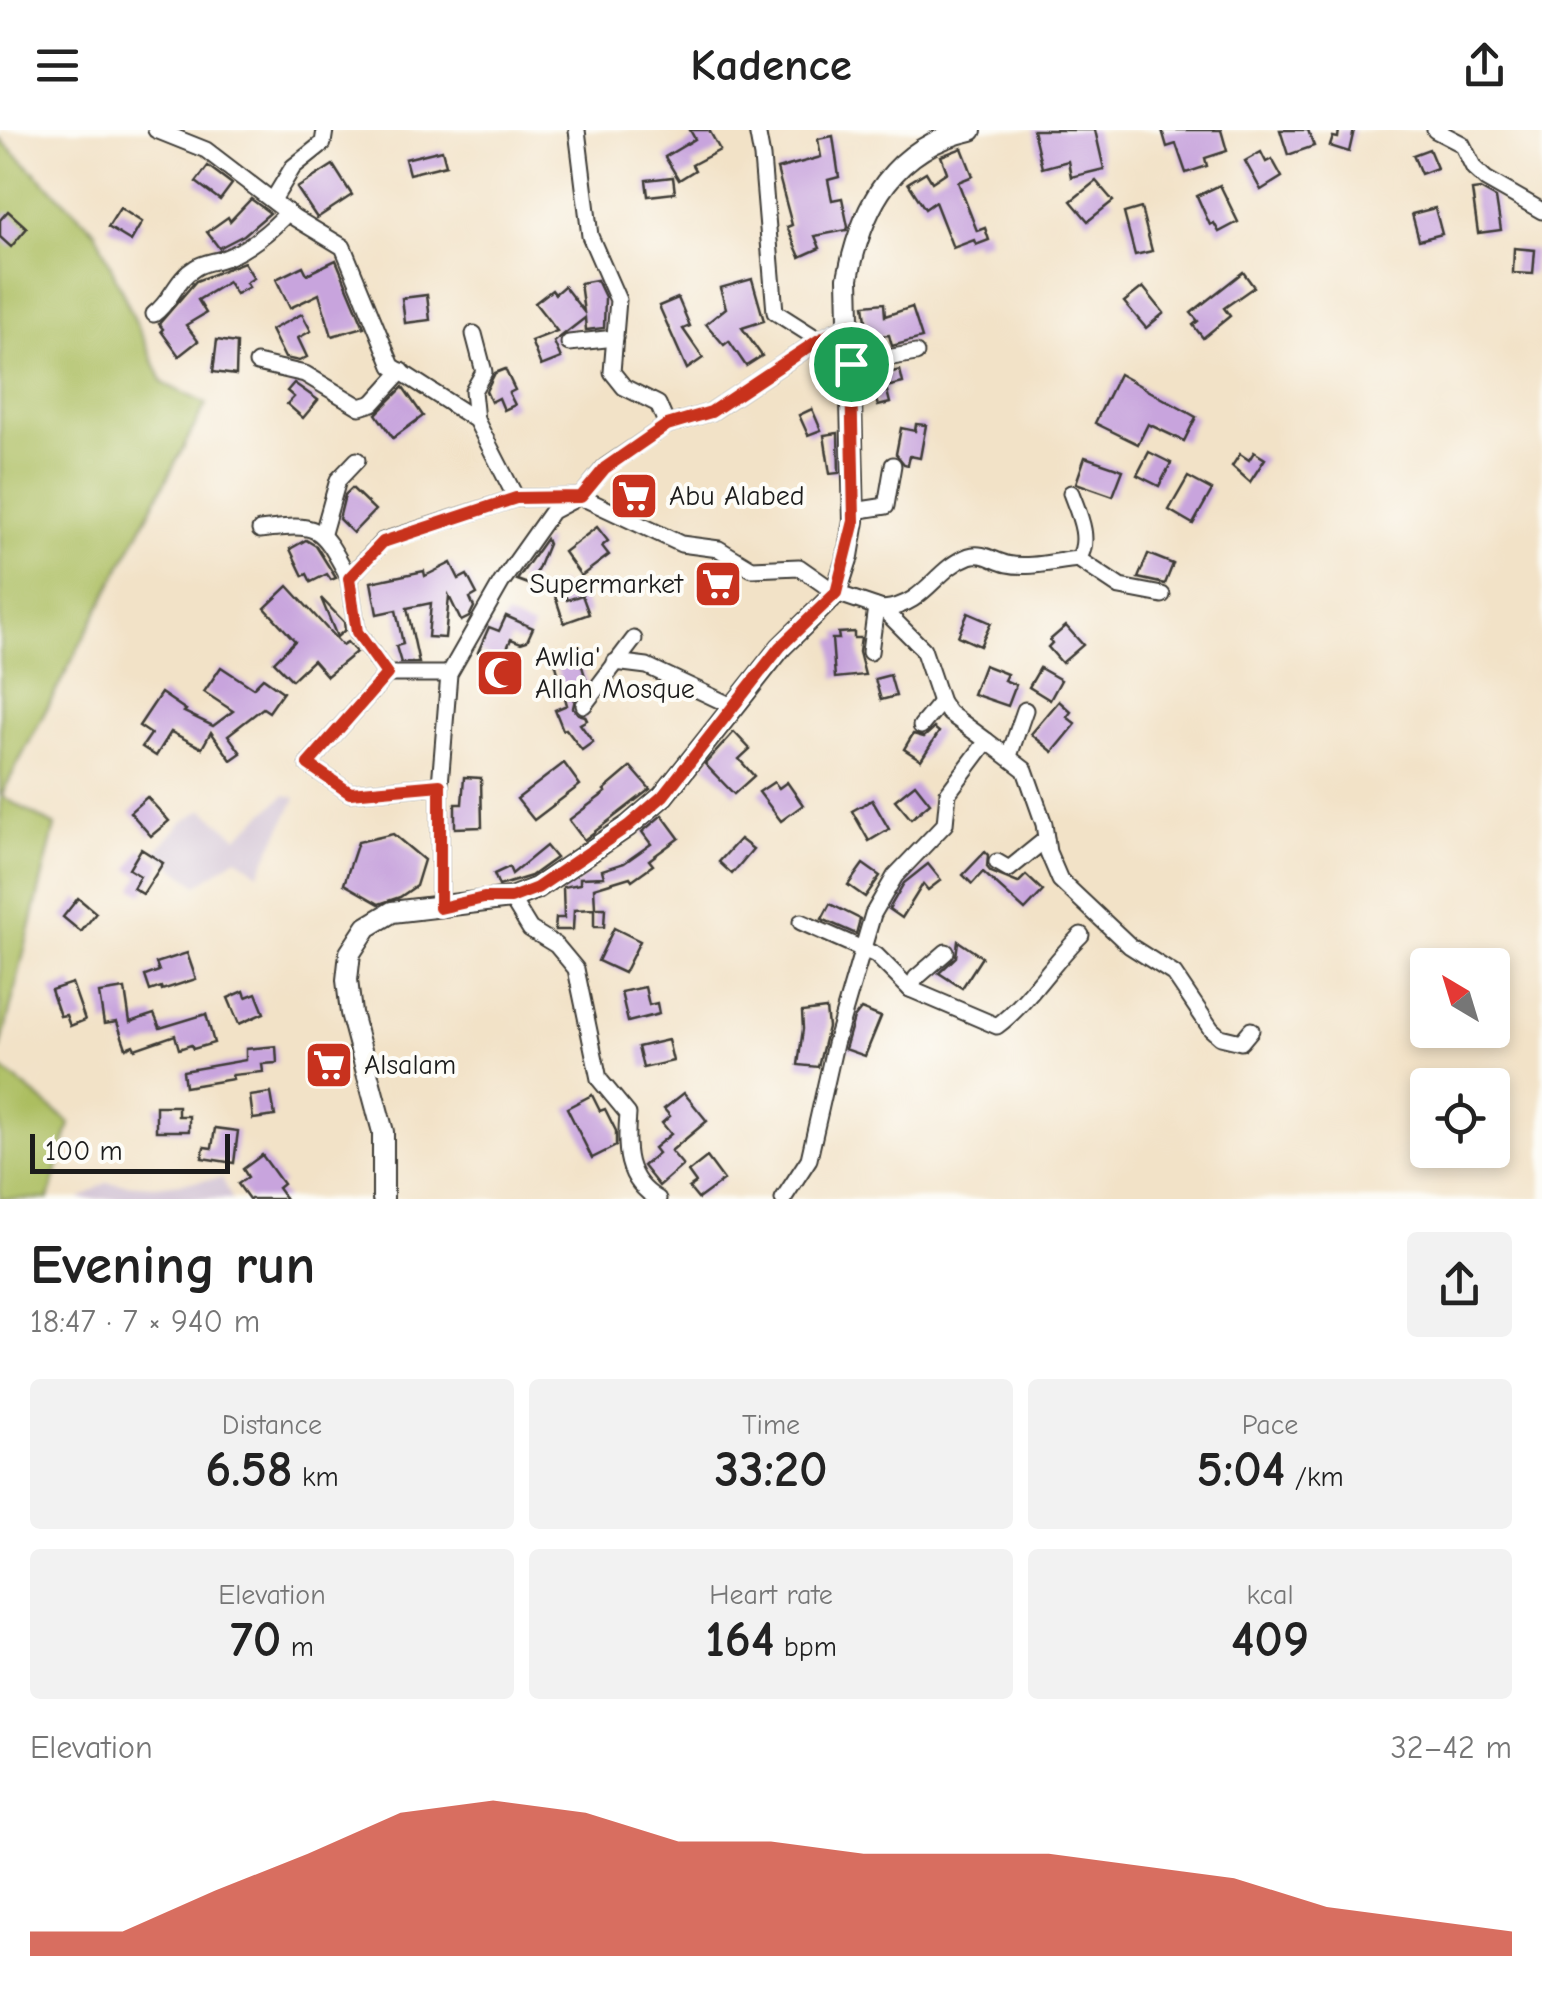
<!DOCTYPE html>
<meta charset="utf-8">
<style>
:root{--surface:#fff;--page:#f2f2f2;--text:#222;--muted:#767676;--accent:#c8321e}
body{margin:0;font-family:"Comic Neue",sans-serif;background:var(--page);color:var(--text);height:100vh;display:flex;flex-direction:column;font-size:38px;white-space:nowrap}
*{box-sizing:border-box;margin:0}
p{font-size:32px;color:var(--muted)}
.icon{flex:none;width:55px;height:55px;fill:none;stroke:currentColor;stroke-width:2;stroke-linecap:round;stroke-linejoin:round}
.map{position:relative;height:1069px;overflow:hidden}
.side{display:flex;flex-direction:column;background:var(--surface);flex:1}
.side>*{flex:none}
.needle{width:65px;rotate:322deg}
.controls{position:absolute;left:1410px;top:818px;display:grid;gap:20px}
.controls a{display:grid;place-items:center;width:100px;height:100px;border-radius:10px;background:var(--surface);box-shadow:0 5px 15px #0003;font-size:50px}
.scale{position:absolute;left:30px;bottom:25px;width:200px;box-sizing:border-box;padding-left:10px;border:5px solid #1c1c1c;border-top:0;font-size:28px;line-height:35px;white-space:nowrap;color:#1c1c1c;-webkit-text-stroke:8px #fdfcf7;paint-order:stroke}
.pin{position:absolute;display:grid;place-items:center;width:85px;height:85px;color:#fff;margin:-42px;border:5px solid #fff;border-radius:50%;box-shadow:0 2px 10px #0007}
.round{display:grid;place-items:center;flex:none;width:105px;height:105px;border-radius:10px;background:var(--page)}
.head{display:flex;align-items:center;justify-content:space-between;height:170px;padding:0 30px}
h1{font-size:55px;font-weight:600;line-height:75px}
.figures{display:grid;grid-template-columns:repeat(3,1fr);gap:15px;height:170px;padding:10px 30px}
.figures div{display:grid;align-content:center;border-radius:10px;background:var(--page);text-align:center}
.figures b{font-size:50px;font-weight:600}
.figures small{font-size:28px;font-weight:400}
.figures p{font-size:28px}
.chart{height:280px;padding:20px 30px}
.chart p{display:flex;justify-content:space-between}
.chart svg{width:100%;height:180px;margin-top:10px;fill:var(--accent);opacity:.7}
header{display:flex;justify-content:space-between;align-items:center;height:130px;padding:0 30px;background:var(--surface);font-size:45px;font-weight:600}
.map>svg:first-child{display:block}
.industrial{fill:#cebed1}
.green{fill:#acbe61;stroke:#646d3e;stroke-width:2.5}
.building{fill:#c8a4dd}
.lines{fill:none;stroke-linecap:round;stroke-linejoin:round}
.minor-casing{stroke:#3c3a36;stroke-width:19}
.major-casing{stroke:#3c3a36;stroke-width:24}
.minor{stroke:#fff;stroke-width:15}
.major{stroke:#fff;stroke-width:20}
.route-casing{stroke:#fff;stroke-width:20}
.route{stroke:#c8321e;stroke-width:12}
.labels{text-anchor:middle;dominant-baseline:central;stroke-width:8;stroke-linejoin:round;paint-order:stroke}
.poi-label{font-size:28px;fill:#1c1c1c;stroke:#fdfcf7;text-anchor:start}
</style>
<header><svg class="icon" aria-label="menu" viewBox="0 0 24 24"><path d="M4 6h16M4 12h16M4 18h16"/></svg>Kadence<svg class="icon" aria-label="share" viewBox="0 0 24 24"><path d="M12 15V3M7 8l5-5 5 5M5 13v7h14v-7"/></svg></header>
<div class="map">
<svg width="1542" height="1069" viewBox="0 0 1542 1069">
<rect width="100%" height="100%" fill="#fdfcf7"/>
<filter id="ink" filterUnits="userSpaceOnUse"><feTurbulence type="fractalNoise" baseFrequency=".01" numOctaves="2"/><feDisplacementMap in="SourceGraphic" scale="20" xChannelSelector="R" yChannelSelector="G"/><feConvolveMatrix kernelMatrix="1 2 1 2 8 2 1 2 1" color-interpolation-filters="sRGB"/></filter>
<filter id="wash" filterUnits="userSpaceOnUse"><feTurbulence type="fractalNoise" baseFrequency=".0048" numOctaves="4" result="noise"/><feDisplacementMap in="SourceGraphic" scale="40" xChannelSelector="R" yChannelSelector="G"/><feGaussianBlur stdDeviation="2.25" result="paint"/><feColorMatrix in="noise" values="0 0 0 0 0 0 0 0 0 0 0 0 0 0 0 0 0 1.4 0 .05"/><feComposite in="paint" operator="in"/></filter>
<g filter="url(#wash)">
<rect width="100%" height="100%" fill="#f2e2c7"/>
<g class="industrial">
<path d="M285 665 296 668 259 743 237 728 197 755 155 723 181 693 203 679 237 707Z"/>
<path d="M222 1048 232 1069H79L106 1053 155 1056Z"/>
</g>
<g class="green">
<path d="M0 9 95 101 163 253 206 274 1 666 55 696 0 921Z"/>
<path d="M0 937 70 993 49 1069H0Z"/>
</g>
<g id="blocks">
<g class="building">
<path d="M690 0H709L720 20 692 35 695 40 679 50 665 27 695 9Z"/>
<path d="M1033 0H1095L1104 39 1071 47 1068 31 1042 38Z"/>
<path d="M1162 0H1221L1227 21 1205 28 1207 36 1186 43 1176 14 1167 17Z"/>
<path d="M1280 0H1308L1314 16 1288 25Z"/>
<path d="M1339 0H1354L1349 22 1330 16 1333 7 1338 8Z"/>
<path d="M833 6 839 47 828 50 832 70 842 68 848 97 847 100 815 106 820 118 800 127 787 97 792 95 777 39 821 27 818 9Z"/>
<path d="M962 18 973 46 958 52 977 101 985 98 989 110 976 115 974 110 953 118 935 72 925 79 908 53 926 42 932 52 947 42 941 26Z"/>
<path d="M1429 19 1437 38 1421 44 1413 25Z"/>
<path d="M442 20 446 35 409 44 405 29Z"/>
<path d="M1261 22 1266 32 1272 29 1282 47 1261 60 1245 31Z"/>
<path d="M333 35 352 65 317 88 297 58Z"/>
<path d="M208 36 232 54 220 70 196 52Z"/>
<path d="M673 47 675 63 648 66 646 50Z"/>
<path d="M1096 51 1113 71 1088 91 1071 71Z"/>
<path d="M1220 55 1238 92 1219 102 1214 93 1210 95 1197 66Z"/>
<path d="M1480 59 1496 68 1501 100 1478 103 1472 60Z"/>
<path d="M251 69 270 83 244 105 219 118 207 102 228 87 230 91Z"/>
<path d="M120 78 142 92 131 111 108 97Z"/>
<path d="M1141 78 1152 121 1135 125 1124 83Z"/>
<path d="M1435 78 1442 104 1419 110 1412 84Z"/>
<path d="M8 81 27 98 11 117 0 107V90Z"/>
<path d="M1514 118 1535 120 1533 144 1513 143Z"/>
<path d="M336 130 364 197 332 206 319 164 290 178 276 149 303 136 307 144Z"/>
<path d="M244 132 254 148 246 153 249 157 236 164 228 152 198 170 206 183 186 195 198 211 179 226 161 201 163 199 159 194 196 151Z"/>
<path d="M1243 142 1254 157 1224 178 1230 186 1203 208 1193 195 1198 191 1191 183Z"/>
<path d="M752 149 764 191 742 198 762 226 746 236 729 211 724 215 706 194 726 178 720 158Z"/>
<path d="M597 150 605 167 604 198 586 200 585 188 554 212 561 228 541 236 531 211 557 201 535 173 552 160 555 164 564 156 584 182 580 153Z"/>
<path d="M1143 157 1164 183 1146 198 1124 172Z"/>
<path d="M427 165 430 190 405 193 402 168Z"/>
<path d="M678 168 690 196 683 199 703 228 687 239 659 176Z"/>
<path d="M884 173 885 186 912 177 922 208 892 216 889 205 868 207 864 175Z"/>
<path d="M302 184 311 201 298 208 307 227 299 231 285 228 271 200Z"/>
<path d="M217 210 237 213 236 245 213 242Z"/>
<path d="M505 239 515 260 509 263 515 275 504 280 499 268 491 272 486 261 495 243Z"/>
<path d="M884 240 885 244 900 240 903 253 886 257 890 273 878 276 867 243Z"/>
<path d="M1119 244 1196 287 1184 311 1148 294 1138 314 1095 293Z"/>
<path d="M294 253 318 270 303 288 287 274 294 267 287 261Z"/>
<path d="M403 257 423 286 393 308 376 284Z"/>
<path d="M812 279 821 300 808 305 799 285Z"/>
<path d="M916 294 926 295 920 328 910 326 908 335 904 334 896 324 901 298 915 301Z"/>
<path d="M838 303 839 343 830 344 824 305Z"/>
<path d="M1149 322 1171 333 1159 356 1137 345Z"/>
<path d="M1254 322 1265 329 1250 352 1232 336 1240 324 1249 330Z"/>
<path d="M1085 327 1123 340 1113 366 1076 353Z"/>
<path d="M1188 347 1212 360 1193 394 1169 380Z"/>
<path d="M352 358 375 380 353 403 339 389 345 365Z"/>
<path d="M597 397 608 411 602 416 609 425 581 446 564 422Z"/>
<path d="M546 409 548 414 535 446 528 454 517 450Z"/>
<path d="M306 410 316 416 336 448 331 450 327 444 311 452 307 444 303 446 290 419Z"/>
<path d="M1148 424 1173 434 1165 454 1138 448Z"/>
<path d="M451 433 459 449 467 445 477 464 470 468 474 477 469 487 461 491 449 466 445 508 428 507 431 473 407 478 419 533H401L396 516 403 514 396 480 377 484 371 452 424 441 425 446Z"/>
<path d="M561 454 567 470 582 465 589 484 564 493 552 457Z"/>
<path d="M288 456 342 515 347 512 356 522 327 546 313 530 292 550 274 532 295 511 265 478Z"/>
<path d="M321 468 344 492 345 500 337 507Z"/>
<path d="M968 483 991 493 980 516 958 506Z"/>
<path d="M506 486 533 498 527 511 521 513 511 509 501 532 478 522 489 497 499 501Z"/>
<path d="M1066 496 1083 515 1062 533 1048 517 1052 513 1050 510Z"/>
<path d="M854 502V508H861L859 522 865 545 835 548 832 509H839L838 503Z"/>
<path d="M579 526 587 553 575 569 573 578 578 584 585 586 587 590 580 594 593 612 582 620 566 599 563 600 555 580 567 575 555 532Z"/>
<path d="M984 535 1007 544 1004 550 1016 555 1008 576 973 564Z"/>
<path d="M221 537 253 558 263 548 283 562 269 582 263 578 228 605 241 623 231 630 211 602 202 618 171 602 156 626 142 617 151 604 139 596 161 563 186 580 184 582 213 596 233 581 204 562Z"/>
<path d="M1040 538 1061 550 1050 570 1029 557Z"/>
<path d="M890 545 896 566 881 570 875 549Z"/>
<path d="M1059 571 1071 582 1067 587 1076 594 1053 622 1031 604Z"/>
<path d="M934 598 939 602 921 630 904 619 913 604 924 607Z"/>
<path d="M734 602 750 619 739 629 754 646 734 664 705 634Z"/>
<path d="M564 633 580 655 534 690 517 669Z"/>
<path d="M631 637 650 659 584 710 569 690 606 662 604 660Z"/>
<path d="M464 647 481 648 482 697 455 698V674H462Z"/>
<path d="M774 652 779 658 787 652 803 675 781 691 759 662Z"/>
<path d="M915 654 930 673 911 689 895 670Z"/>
<path d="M147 667 169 691 151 706 130 682Z"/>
<path d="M872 670 889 699 869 711 852 681Z"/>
<path d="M662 685 679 708 649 730 653 735 632 750 630 747 594 758 595 778H605L604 797H594V779L574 780 573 800H555L556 788H564L563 757 580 754V748L604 747 602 740 624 733 651 714 642 702Z"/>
<path d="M393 704 424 730 416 756 400 767 379 774 344 754 358 712Z"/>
<path d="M740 709 753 719 732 744 719 732Z"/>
<path d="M546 716 556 728 531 746 499 756 494 744 509 737 512 744Z"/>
<path d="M141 719 163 733 143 764 133 758 140 746 129 739Z"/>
<path d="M985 722 988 725 987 737 991 742 1018 753 1026 745 1043 761 1025 780 983 742 972 754 963 745Z"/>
<path d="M863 734 880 746 865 767 848 755Z"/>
<path d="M928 734 941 750 928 760 923 754 902 788 889 779 904 753Z"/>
<path d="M78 768 96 783 81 802 63 787Z"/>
<path d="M830 774 860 789 856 804 822 789Z"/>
<path d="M614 798 640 811 624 843 598 831Z"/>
<path d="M958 811 982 827 962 858 939 843 956 827Z"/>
<path d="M187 823 196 849 162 860 161 857 150 861 145 846 159 841 156 833Z"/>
<path d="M72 853 85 890 70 896 66 885 60 886 51 860Z"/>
<path d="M645 857 649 875 657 873 659 884 628 892 621 862Z"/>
<path d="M125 859 130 892 154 884 160 898 206 884 214 913 193 919 191 915 179 919 175 905 135 919 133 915 126 918 117 892 104 894 99 863Z"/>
<path d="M244 861 246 867 256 863 264 883 239 894 228 868Z"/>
<path d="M826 879 828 897 818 937 798 935 803 899 802 882Z"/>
<path d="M861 879 881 887 865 926 845 919 854 888Z"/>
<path d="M668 910 673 931 643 938 638 917Z"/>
<path d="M276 916 277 933 262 934 263 942 232 945 233 949 185 957 183 941 246 930V919Z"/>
<path d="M271 963 275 986 253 989 250 966Z"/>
<path d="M684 963 707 991 671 1021 683 1035 659 1056 643 1036 658 1023 654 1018 671 1004 662 993 670 986 664 979Z"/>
<path d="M592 965 600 981 605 979 616 1001V1016L592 1028 567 978Z"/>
<path d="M156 976H178V986H189V1001H156Z"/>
<path d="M215 998 238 1001 234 1033 202 1028 204 1017 212 1018Z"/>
<path d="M262 1025 283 1054 278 1058 286 1069H249L238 1054 248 1047 243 1039Z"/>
<path d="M707 1027 724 1050 698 1069 689 1058 696 1053 688 1042Z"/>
</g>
</g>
</g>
<g filter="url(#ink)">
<use href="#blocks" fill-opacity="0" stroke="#3c3a36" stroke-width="2.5"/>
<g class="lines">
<g class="minor-casing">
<g id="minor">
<path d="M156 0 206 20 295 88 343 117 392 236 476 290 516 368 581 367"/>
<path d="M577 0 590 106 618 170 612 242 624 257 658 274 667 295"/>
<path d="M757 0 762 27 775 182 819 210"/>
<path d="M1435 0 1462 14 1474 38 1486 49 1542 81"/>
<path d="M273 70 293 37 323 13 325 0"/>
<path d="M154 184C172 171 175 150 195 138 204 132 214 132 225 128 247 120 272 100 288 82"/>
<path d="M474 204 484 242 473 261 476 290"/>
<path d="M569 213 615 208"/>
<path d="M257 233 305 244 360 277 373 273 402 241"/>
<path d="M851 234 916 223"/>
<path d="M1071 363C1078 382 1092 410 1078 429"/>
<path d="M854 381 886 376 893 335"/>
<path d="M260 400C321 393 320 395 349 448"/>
<path d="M323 403 338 350 357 330"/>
<path d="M883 479C926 475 934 439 969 426 982 421 994 431 1007 434 1029 439 1056 431 1078 429L1120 457 1162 465"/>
<path d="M870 522 876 477"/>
<path d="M615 532 647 536 734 577"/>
<path d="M387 544H449"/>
<path d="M584 575 634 509"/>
<path d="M921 596 941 572"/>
<path d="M987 611 1025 640 1044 694 1048 722 1060 750 1130 816 1174 844 1211 899 1220 907 1241 912 1251 900"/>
<path d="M1009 626 1025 580"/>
<path d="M440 655 350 663 308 634 387 544 357 502 349 448 383 411 516 368"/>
<path d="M997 732 1009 739 1046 709"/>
<path d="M511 768 530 799 556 815 576 839 599 949 628 984C625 1018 625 1050 658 1069"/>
<path d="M440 778V655L449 544 501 453 552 381 573 370"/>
<path d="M801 792 876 825 910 859 997 896C1029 872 1052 833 1081 805"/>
<path d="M910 859 916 848 946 822"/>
<path d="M783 1069 809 1029 835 914 873 784 895 746 945 694 948 663 987 611 949 583 941 572 923 519 883 479 836 463 799 437 752 439 719 419 681 414 581 367 605 337 667 295 711 282 819 210 850 194"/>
</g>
</g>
<g class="major-casing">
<path id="major" d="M383 1069V1002L351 883 347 850 350 823 367 797 392 782 511 768 537 758 628 696 663 666 781 517 836 463 848 426 854 391 848 148C862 75 894 17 971 0"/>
</g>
<use href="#minor" class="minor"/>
<use href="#major" class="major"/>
</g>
</g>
<g class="lines" filter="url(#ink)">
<g class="route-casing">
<path id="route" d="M850 194 854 391 836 463 780 517 663 666 628 696 537 758 511 768H484L440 778V655L350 663 308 634 387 544 357 502 349 448 383 412 516 368 581 367 605 338 667 295 711 282 819 210Z"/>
</g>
<use href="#route" class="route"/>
</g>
<defs>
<g id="supermarket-square" transform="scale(2.5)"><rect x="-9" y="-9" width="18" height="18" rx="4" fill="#c8321e" stroke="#fdfcf7"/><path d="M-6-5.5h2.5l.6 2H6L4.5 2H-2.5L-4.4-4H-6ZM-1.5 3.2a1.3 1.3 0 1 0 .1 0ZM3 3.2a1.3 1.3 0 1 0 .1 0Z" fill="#fff"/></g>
<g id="mosque-square" transform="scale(2.5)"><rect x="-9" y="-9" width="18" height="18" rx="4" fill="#c8321e" stroke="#fdfcf7"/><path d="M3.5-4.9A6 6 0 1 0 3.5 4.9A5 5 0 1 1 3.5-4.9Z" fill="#fff"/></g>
</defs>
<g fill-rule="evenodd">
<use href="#supermarket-square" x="634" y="366"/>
<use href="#supermarket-square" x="718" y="454"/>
<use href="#mosque-square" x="500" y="543"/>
<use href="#supermarket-square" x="329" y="935"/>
</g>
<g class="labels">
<g class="poi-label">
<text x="669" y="366">Abu Alabed</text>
<text x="683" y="454" text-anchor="end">Supermarket</text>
<text x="535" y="527">Awlia'<tspan x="535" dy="32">Allah Mosque</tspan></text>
<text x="364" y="935">Alsalam</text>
</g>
</g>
</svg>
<div class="controls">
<a><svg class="needle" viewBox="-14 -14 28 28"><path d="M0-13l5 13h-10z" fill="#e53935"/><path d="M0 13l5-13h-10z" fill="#767676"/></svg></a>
<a><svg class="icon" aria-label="locate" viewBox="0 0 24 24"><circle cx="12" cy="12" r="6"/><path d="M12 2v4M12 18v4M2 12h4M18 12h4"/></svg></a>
</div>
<div class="scale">100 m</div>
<div class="pin" style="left:851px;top:234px;background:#1e9e55"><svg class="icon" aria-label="arrive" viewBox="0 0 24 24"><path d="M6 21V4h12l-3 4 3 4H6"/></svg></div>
</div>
<section class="side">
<div class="head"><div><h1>Evening run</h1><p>18:47 · 7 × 940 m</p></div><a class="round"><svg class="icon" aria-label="share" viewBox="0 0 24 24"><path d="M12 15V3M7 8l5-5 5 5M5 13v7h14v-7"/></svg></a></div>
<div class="figures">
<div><p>Distance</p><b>6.58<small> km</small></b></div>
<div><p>Time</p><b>33:20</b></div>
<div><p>Pace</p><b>5:04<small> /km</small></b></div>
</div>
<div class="figures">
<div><p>Elevation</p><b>70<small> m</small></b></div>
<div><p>Heart rate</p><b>164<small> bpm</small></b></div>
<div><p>kcal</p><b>409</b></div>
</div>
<div class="chart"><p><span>Elevation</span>32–42 m</p>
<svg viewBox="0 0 160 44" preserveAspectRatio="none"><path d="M0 44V38L10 38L20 28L30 19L40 9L50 6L60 9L70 16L80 16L90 19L100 19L110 19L120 22L130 25L140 32L150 35L160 38V44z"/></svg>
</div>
</section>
